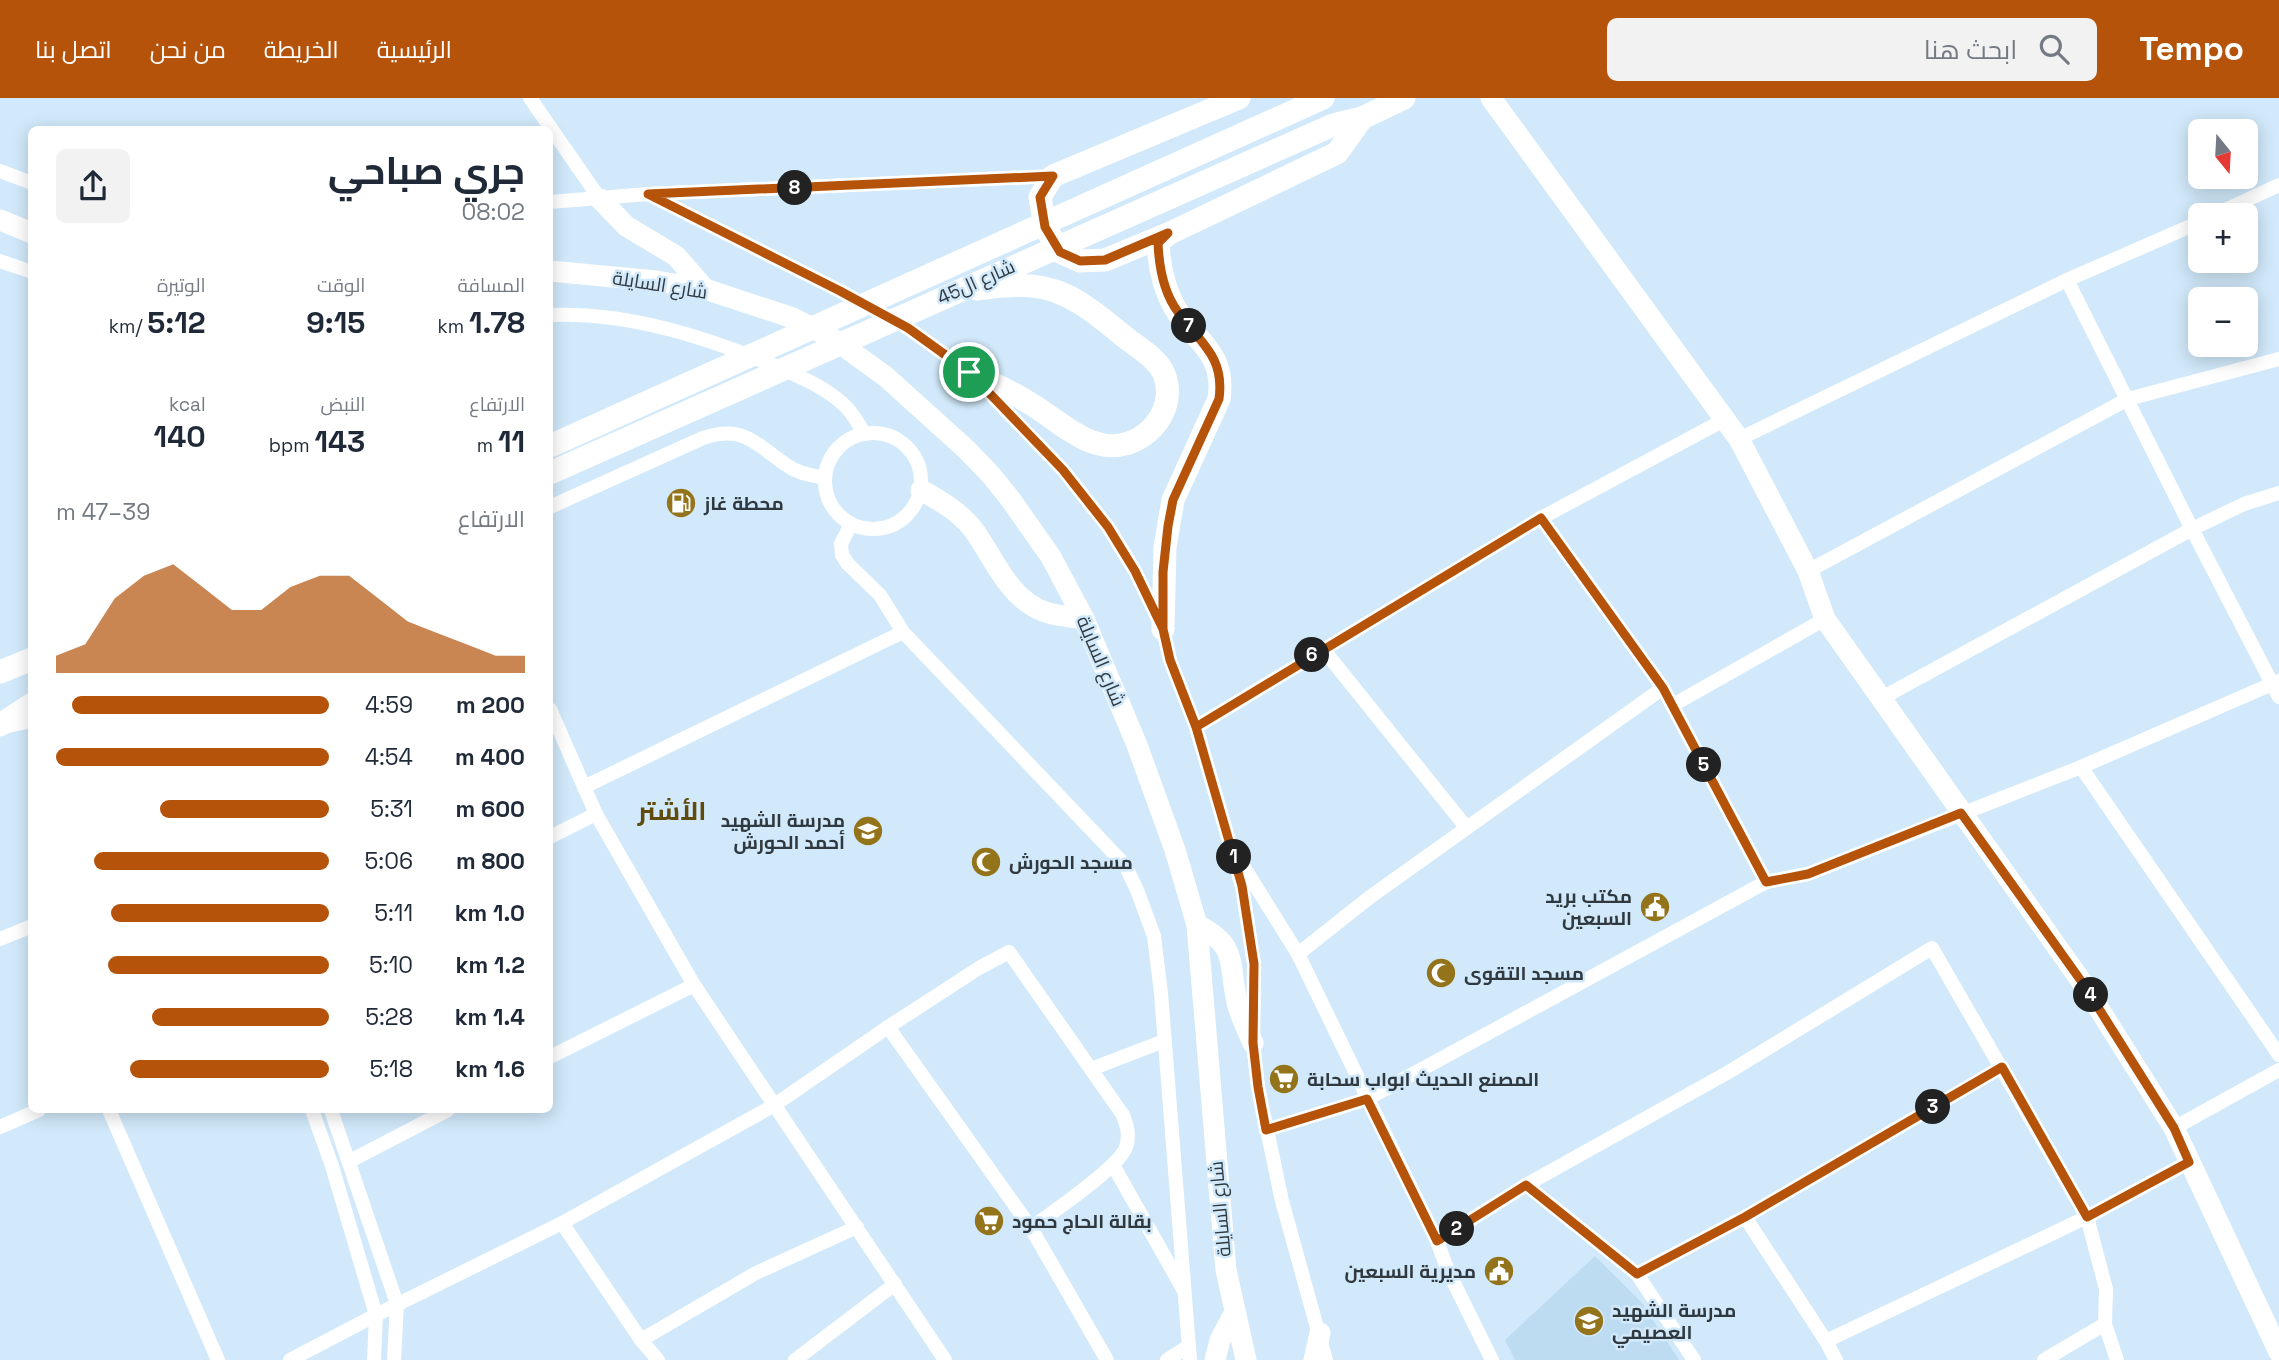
<!DOCTYPE html>
<html lang="ar">
<meta charset="utf-8">
<style>
:root{--surface:#fff;--page:#f2f2f3;--text:#1f2937;--muted:#747a83;--accent:#b45309}
body{margin:0;font-family:"Space Grotesk",Cairo,sans-serif;background:var(--page);color:var(--text);direction:rtl;height:100vh;display:flex;flex-direction:column;font-size:26px;white-space:nowrap}
*{box-sizing:border-box;margin:0}
p{font-size:23px;color:var(--muted)}
.icon{flex:none;width:38px;height:38px;fill:none;stroke:currentColor;stroke-width:2;stroke-linecap:round;stroke-linejoin:round}
.map{position:relative;flex:1;overflow:hidden;direction:ltr}
.drawer{position:absolute;left:28px;top:28px;width:525px;height:987px;display:flex;flex-direction:column;background:var(--surface);border-radius:10px;box-shadow:0 4px 18px #0003;direction:rtl}
.drawer>*{flex:none}
.needle{width:46px;rotate:162deg}
.fabs{position:absolute;left:2188px;top:21px;display:grid;gap:14px}
.fabs a{display:grid;place-items:center;width:70px;height:70px;border-radius:10px;background:var(--surface);box-shadow:0 4px 18px #0003;font-size:35px}
.pin{position:absolute;display:grid;place-items:center;width:60px;height:60px;color:#fff;margin:-30px;border:4px solid #fff;border-radius:50%;box-shadow:0 2px 7px #0007}
.km{position:absolute;width:35px;height:35px;margin:-18px;border-radius:50%;background:#222;color:#fff;font-size:19px;line-height:35px;text-align:center}
.round{display:grid;place-items:center;flex:none;width:74px;height:74px;border-radius:10px;background:var(--page)}
.overview{display:flex;align-items:center;justify-content:space-between;height:119px;padding:0 28px}
h1{font-size:38px;font-weight:700;line-height:52px}
.stats{display:grid;grid-template-columns:repeat(3,1fr);gap:10px;height:119px;padding:7px 28px}
.stats div{display:grid;align-content:center}
.stats b{font-size:30px;font-weight:700}
.stats small{font-size:19px;font-weight:400}
.stats p{font-size:19px}
.chart{height:196px;padding:14px 28px}
.chart p{display:flex;justify-content:space-between}
.chart svg{width:100%;height:126px;margin-top:7px;fill:var(--accent);opacity:.7}
ul{padding:0 28px;list-style:none;font-size:23px}
li{display:grid;grid-template-columns:112px 84px 1fr;align-items:center;height:52px}
li i{height:18px;border-radius:9px;background:var(--accent)}
header{display:flex;align-items:center;gap:42px;box-sizing:border-box;height:98px;padding:0 35px;background:var(--accent);color:#fff}
header strong{font-size:33px}
nav{display:flex;gap:38px;margin-inline-start:auto;font-size:24px}
.search{width:490px;height:63px;background:var(--page);display:flex;align-items:center;gap:18px;box-sizing:border-box;padding:0 24px;border-radius:10px;color:var(--muted);font-size:26px}
.map>svg:first-child{display:block}
.built{fill:#bddbf1}
.lines{fill:none;stroke-linecap:round;stroke-linejoin:round}
.street{stroke:#fff;stroke-width:14}
.secondary{stroke:#fff;stroke-width:21}
.primary{stroke:#fff;stroke-width:23}
.route-casing{stroke:#fff;stroke-width:14}
.route{stroke:#b45309;stroke-width:9}
.labels{text-anchor:middle;dominant-baseline:central;stroke-width:5;stroke-linejoin:round;paint-order:stroke}
.street-label{font-size:19px;fill:#2f393f;stroke:#d1e9fa}
.poi-label{font-size:19px;font-weight:bold;fill:#2f393f;stroke:#d1e9fa;text-anchor:start}
.district-label{font-size:26px;font-weight:bold;fill:#604b0d;stroke:#d1e9fa}
</style>
<header>
<strong>Tempo</strong>
<div class="search"><svg class="icon" aria-label="search" viewBox="0 0 24 24"><circle cx="10" cy="10" r="6"/><path d="M15 15l6 6"/></svg>ابحث هنا</div>
<nav><a>الرئيسية</a><a>الخريطة</a><a>من نحن</a><a>اتصل بنا</a></nav>
</header>
<div class="map">
<svg width="2279" height="1262" viewBox="0 0 2279 1262">
<rect width="100%" height="100%" fill="#d1e9fa"/>
<path class="built" d="M1595 1158 1641 1204 1679 1262H1515L1505 1242Z"/>
<g class="lines">
<g class="street">
<path d="M530 0 600 101"/>
<path d="M0 73 32 85"/>
<path d="M648 96 840 193 908 230 969 274 1063 372 1108 429 1135 473 1163 531 1170 562 1196 629 1242 788 1254 866 1253 945 1258 989 1282 1103 1326 1262"/>
<path d="M550 104 648 96 1053 78"/>
<path d="M2214 117 2279 87"/>
<path d="M0 163 32 174"/>
<path d="M2067 182 2192 431 2279 599"/>
<path d="M550 217C627 214 702 238 773 267 798 278 822 287 843 306 852 313 858 326 865 336"/>
<circle cx="873" cy="383" r="48"/>
<path d="M1739 341 2067 182 2200 124"/>
<path d="M550 409 703 340C745 326 756 347 788 368 799 376 812 377 825 380"/>
<path d="M1541 420 1663 590 1766 784"/>
<path d="M851 426 841 446 842 457 848 466 880 497 903 534 1125 767 1137 792 1154 838 1161 895 1190 1262"/>
<path d="M1808 473 2128 301 2279 261"/>
<path d="M1323 551 1466 729"/>
<path d="M1880 601 2192 431 2244 406 2279 395"/>
<path d="M1673 607 1825 521"/>
<path d="M550 611 596 716 694 887 945 1262"/>
<path d="M8 628 32 623"/>
<path d="M1196 629 1541 420 1724 322"/>
<path d="M2081 669 2279 957"/>
<path d="M584 689 903 534"/>
<path d="M550 739 596 716"/>
<path d="M1240 763 1298 856 1437 1143 1448 1173 1492 1262"/>
<path d="M0 841 32 828"/>
<path d="M1298 856 1370 799 1663 590"/>
<path d="M888 929 1031 1130 1107 1262"/>
<path d="M550 959 694 887"/>
<path d="M1091 971 1164 943"/>
<path d="M109 1012 218 1262"/>
<path d="M312 1012 332 1068 376 1217 374 1262"/>
<path d="M331 1012 397 1206 394 1262"/>
<path d="M0 1029 39 1012"/>
<path d="M2174 1030 2279 972"/>
<path d="M1266 1032 1367 1001 1766 784 1808 776 2081 669 2279 583"/>
<path d="M350 1063 448 1012"/>
<path d="M1113 1067 1183 1191"/>
<path d="M1526 1087 1637 1176 1694 1262"/>
<path d="M1745 1119 1826 1243 1836 1262"/>
<path d="M562 1125 641 1242 658 1262"/>
<path d="M1437 1143 1526 1087 1727 975 1932 850 2087 1119 2106 1191 2105 1226 2117 1262"/>
<path d="M1637 1176 1745 1119 2002 969"/>
<path d="M641 1242 756 1175 857 1129"/>
<path d="M1826 1243 2087 1119 2189 1064"/>
<path d="M290 1262 376 1217 562 1125 773 1008 888 929 979 870 1009 854 1123 1017C1127 1028 1130 1037 1126 1049 1120 1069 1051 1115 1031 1130"/>
<path d="M795 1262 895 1186"/>
<path d="M1167 1262 1189 1248"/>
<path d="M2044 1262 2105 1226"/>
</g>
<g class="secondary">
<path d="M1491 0 1739 341 1808 473 1825 521 2084 887 2174 1030 2279 1254"/>
<path d="M600 101 626 128 676 158 705 191"/>
<path d="M0 122 32 135"/>
<path d="M550 173 656 183 705 191 793 220 835 242 885 278 966 351 991 377 1011 402 1051 459 1084 521 1137 647 1175 752 1197 827 1226 1172 1246 1262"/>
<path d="M921 392C939 402 960 414 973 431 992 457 1006 494 1036 510 1050 518 1068 518 1084 521"/>
<path d="M1197 827C1239 848 1228 864 1237 904 1240 918 1247 931 1253 945"/>
<path d="M1215 1262 1220 1242 1235 1214"/>
<path d="M1314 1262 1320 1235"/>
</g>
<g class="primary">
<path d="M1239 0 1053 78 1040 99 1045 129 1060 154 1080 163 1105 162 1168 136 1337 55 1362 20"/>
<path d="M969 274C988 284 1008 292 1026 303 1048 315 1074 340 1099 346 1138 357 1180 316 1164 276 1158 261 1139 250 1126 240 1070 194 1051 180 977 191"/>
<path d="M550 348 1323 0"/>
<path d="M550 375 1333 27 1362 20 1404 0"/>
<path d="M1163 531 1165 449 1173 402 1219 301C1226 254 1195 244 1175 210 1163 189 1159 168 1158 145L1168 136"/>
<path d="M0 574 32 561"/>
<path d="M0 627 32 606"/>
</g>
</g>
<g class="lines">
<g class="route-casing">
<path id="route" d="M969 274 1063 372 1108 429 1135 473 1163 531 1170 562 1196 629 1242 788 1254 866 1253 945 1258 989 1266 1032 1367 1001 1437 1143 1526 1087 1637 1176 1745 1119 2002 969 2087 1119 2189 1064 2174 1030 2084 887 1961 715 1808 776 1766 784 1663 590 1541 420 1196 629 1170 562 1163 531V474L1168 428 1173 402 1219 301C1225 258 1200 245 1178 214 1163 194 1159 169 1158 145L1168 135 1105 162 1080 163 1060 154 1045 129 1040 99 1053 78 648 96 840 193 908 230 969 274"/>
</g>
<use href="#route" class="route"/>
</g>
<defs>
<g id="fuel-disc" transform="scale(1.575)"><circle r="9.5" fill="#93741b" stroke="#d1e9fa"/><path d="M-5.5-6h7V0h2V4h1.3V-2.5L3-4.5l.8-.8L6-3V5H2.5V1h-1V6h-7ZM-4.2-4.7v3.2H.2V-4.7Z" fill="#fff"/></g>
<g id="school-disc" transform="scale(1.575)"><circle r="9.5" fill="#93741b" stroke="#d1e9fa"/><path d="M0-5L7-2L0 1L-7-2ZM-4 1L0 2.5L4 1V4Q0 6-4 4Z" fill="#fff"/></g>
<g id="mosque-disc" transform="scale(1.575)"><circle r="9.5" fill="#93741b" stroke="#d1e9fa"/><path d="M3.5-4.9A6 6 0 1 0 3.5 4.9A5 5 0 1 1 3.5-4.9Z" fill="#fff"/></g>
<g id="civic-disc" transform="scale(1.575)"><circle r="9.5" fill="#93741b" stroke="#d1e9fa"/><path d="M-.6-6.5H3V-4.5H.6V-3L4-1V1h2V6H-6V1h2V-1L-.6-3ZM-1.2 2.5V6h2.4V2.5Z" fill="#fff"/></g>
<g id="supermarket-disc" transform="scale(1.575)"><circle r="9.5" fill="#93741b" stroke="#d1e9fa"/><path d="M-6-5.5h2.5l.6 2H6L4.5 2H-2.5L-4.4-4H-6ZM-1.5 3.2a1.3 1.3 0 1 0 .1 0ZM3 3.2a1.3 1.3 0 1 0 .1 0Z" fill="#fff"/></g>
</defs>
<g fill-rule="evenodd">
<use href="#fuel-disc" x="681" y="405"/>
<use href="#school-disc" x="868" y="733"/>
<use href="#mosque-disc" x="986" y="764"/>
<use href="#civic-disc" x="1655" y="809"/>
<use href="#mosque-disc" x="1441" y="875"/>
<use href="#supermarket-disc" x="1284" y="981"/>
<use href="#supermarket-disc" x="989" y="1123"/>
<use href="#civic-disc" x="1499" y="1173"/>
<use href="#school-disc" x="1589" y="1223"/>
</g>
<g class="labels">
<g class="street-label">
<text transform="translate(976 184) rotate(-24)">شارع ال45</text>
<text transform="translate(660 187) rotate(9)">شارع السايلة</text>
<text transform="translate(1101 563) rotate(67)">شارع السايلة</text>
<text transform="translate(1220 1111) rotate(-95)">شارع السايلة</text>
</g>
<g class="poi-label">
<text x="704" y="405">محطة غاز</text>
<text x="845" y="722" text-anchor="end">مدرسة الشهيد<tspan x="845" dy="22">أحمد الحورش</tspan></text>
<text x="1009" y="764">مسجد الحورش</text>
<text x="1632" y="798" text-anchor="end">مكتب بريد<tspan x="1632" dy="22">السبعين</tspan></text>
<text x="1464" y="875">مسجد التقوى</text>
<text x="1307" y="981">المصنع الحديث ابواب سحابة</text>
<text x="1012" y="1123">بقالة الحاج حمود</text>
<text x="1476" y="1173" text-anchor="end">مديرية السبعين</text>
<text x="1612" y="1212">مدرسة الشهيد<tspan x="1612" dy="22">العصيمي</tspan></text>
</g>
<g class="district-label">
<text x="672" y="713">الأشتر</text>
</g>
</g>
</svg>
<div class="fabs">
<a><svg class="needle" viewBox="-14 -14 28 28"><path d="M0-13l5 13h-10z" fill="#e53935"/><path d="M0 13l5-13h-10z" fill="#747a83"/></svg></a>
<a>+</a>
<a>−</a>
</div>
<div class="pin" style="left:969px;top:274px;background:#1e9e55"><svg class="icon" aria-label="arrive" viewBox="0 0 24 24"><path d="M6 21V4h12l-3 4 3 4H6"/></svg></div>
<b class="km" style="left:1234px;top:759px">1</b>
<b class="km" style="left:1457px;top:1131px">2</b>
<b class="km" style="left:1933px;top:1009px">3</b>
<b class="km" style="left:2091px;top:897px">4</b>
<b class="km" style="left:1704px;top:667px">5</b>
<b class="km" style="left:1312px;top:557px">6</b>
<b class="km" style="left:1189px;top:228px">7</b>
<b class="km" style="left:795px;top:90px">8</b>
<section class="drawer">
<div class="overview"><div><h1>جري صباحي</h1><p>08:02</p></div><a class="round"><svg class="icon" aria-label="share" viewBox="0 0 24 24"><path d="M12 15V3M7 8l5-5 5 5M5 13v7h14v-7"/></svg></a></div>
<div class="stats">
<div><p>المسافة</p><b>1.78<small> km</small></b></div>
<div><p>الوقت</p><b>9:15</b></div>
<div><p>الوتيرة</p><b>5:12<small> /km</small></b></div>
</div>
<div class="stats">
<div><p>الارتفاع</p><b>11<small> m</small></b></div>
<div><p>النبض</p><b>143<small> bpm</small></b></div>
<div><p>kcal</p><b>140</b></div>
</div>
<div class="chart"><p><span>الارتفاع</span>39–47 m</p>
<svg viewBox="0 0 160 44" preserveAspectRatio="none"><path d="M0 44V38L10 34L20 18L30 10L40 6L50 14L60 22L70 22L80 14L90 10L100 10L110 18L120 26L130 30L140 34L150 38L160 38V44z"/></svg>
</div>
<ul>
<li><b>200 m</b>4:59<i style="width:94%"></i></li>
<li><b>400 m</b>4:54<i style="width:100%"></i></li>
<li><b>600 m</b>5:31<i style="width:62%"></i></li>
<li><b>800 m</b>5:06<i style="width:86%"></i></li>
<li><b>1.0 km</b>5:11<i style="width:80%"></i></li>
<li><b>1.2 km</b>5:10<i style="width:81%"></i></li>
<li><b>1.4 km</b>5:28<i style="width:65%"></i></li>
<li><b>1.6 km</b>5:18<i style="width:73%"></i></li>
</ul>
</section>
</div>
